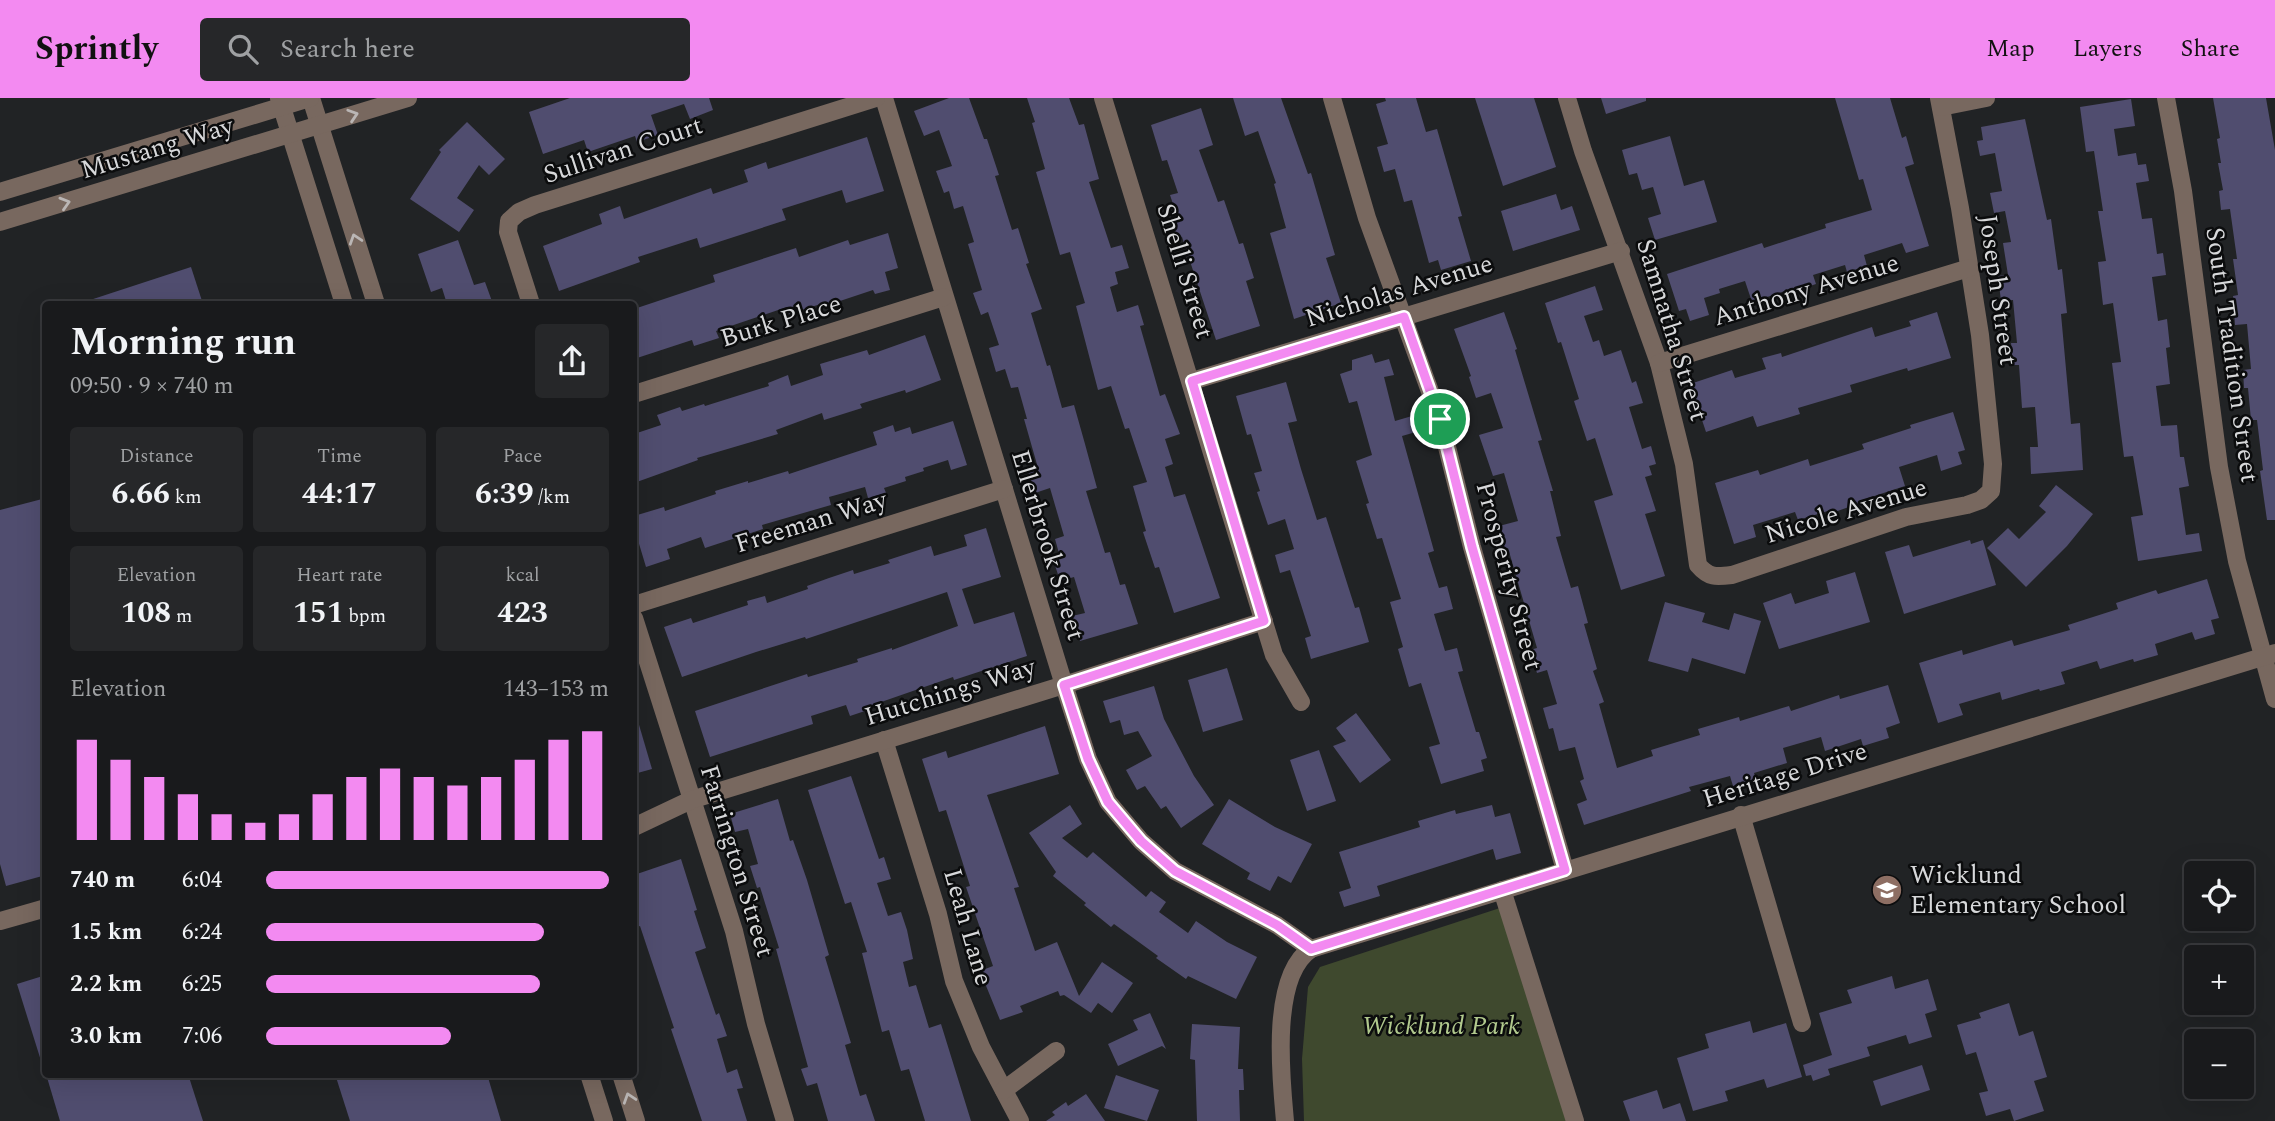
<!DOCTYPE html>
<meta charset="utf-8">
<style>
:root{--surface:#191a1c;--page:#262729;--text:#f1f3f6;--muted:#9fa1a3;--line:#37383b;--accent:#f38af1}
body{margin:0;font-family:Spectral,serif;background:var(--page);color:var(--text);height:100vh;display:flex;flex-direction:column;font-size:26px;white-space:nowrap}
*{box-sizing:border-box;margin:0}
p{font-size:23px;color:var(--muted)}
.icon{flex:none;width:38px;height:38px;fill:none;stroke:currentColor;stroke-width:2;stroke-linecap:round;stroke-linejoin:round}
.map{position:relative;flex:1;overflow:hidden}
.side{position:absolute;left:42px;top:203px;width:595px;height:777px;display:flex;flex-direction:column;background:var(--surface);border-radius:7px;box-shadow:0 7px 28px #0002,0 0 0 2px var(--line)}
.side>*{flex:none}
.tools{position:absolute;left:2184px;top:763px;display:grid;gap:14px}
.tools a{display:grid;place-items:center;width:70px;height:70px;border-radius:7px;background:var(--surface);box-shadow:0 7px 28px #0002,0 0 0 2px var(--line);font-size:35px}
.pin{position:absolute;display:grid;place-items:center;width:60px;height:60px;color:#fff;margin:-30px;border:4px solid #fff;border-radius:50%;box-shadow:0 2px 7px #0007}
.round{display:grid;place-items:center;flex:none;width:74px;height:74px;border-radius:7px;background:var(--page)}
.overview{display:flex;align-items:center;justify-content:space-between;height:119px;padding:0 28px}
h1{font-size:38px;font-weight:700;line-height:52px}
.stats{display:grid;grid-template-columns:repeat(3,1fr);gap:10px;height:119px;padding:7px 28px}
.stats div{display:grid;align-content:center;border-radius:7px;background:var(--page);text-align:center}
.stats b{font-size:30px;font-weight:700}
.stats small{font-size:19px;font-weight:400}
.stats p{font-size:19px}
.chart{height:196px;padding:14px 28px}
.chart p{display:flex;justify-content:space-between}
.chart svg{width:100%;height:126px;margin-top:7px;stroke:var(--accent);stroke-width:6}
ul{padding:0 28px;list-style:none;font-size:23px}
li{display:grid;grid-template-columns:112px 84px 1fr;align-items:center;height:52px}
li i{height:18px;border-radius:9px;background:var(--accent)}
header{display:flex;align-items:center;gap:42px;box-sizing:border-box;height:98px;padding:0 35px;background:var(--accent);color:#111}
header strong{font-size:33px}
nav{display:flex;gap:38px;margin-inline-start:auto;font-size:24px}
.search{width:490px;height:63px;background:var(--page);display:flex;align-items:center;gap:18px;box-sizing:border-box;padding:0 24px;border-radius:7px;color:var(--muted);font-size:26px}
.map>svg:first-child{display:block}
.green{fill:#3f492e}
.building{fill:#504d6f}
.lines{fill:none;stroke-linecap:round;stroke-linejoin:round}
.minor{stroke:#78685f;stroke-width:18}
.oneway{stroke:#bab6b5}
.route-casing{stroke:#fff;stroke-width:14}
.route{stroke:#f38af1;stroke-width:9}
.labels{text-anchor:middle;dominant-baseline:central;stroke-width:5;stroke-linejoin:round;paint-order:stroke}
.street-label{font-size:26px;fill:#d7d8da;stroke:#0b0c0d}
.poi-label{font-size:26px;fill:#d7d8da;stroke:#0b0c0d;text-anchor:start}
.park-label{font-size:26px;font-style:italic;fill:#b1c98d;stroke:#0b0c0d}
</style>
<header>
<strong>Sprintly</strong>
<div class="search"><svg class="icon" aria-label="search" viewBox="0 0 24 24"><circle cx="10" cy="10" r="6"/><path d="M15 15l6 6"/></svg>Search here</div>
<nav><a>Map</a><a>Layers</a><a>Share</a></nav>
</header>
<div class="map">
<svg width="2275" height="1023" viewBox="0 0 2275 1023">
<rect width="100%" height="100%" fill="#212325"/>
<path class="green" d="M1506 808 1572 1023H1304L1302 961 1308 889 1320 869Z"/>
<g class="building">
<path d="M570 0H709L713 12 690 21 684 6 651 17 658 37 637 44 635 38 588 54 584 42 543 56 529 14Z"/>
<path d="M949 0H969L984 41H987L999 77 995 78 1012 132 1018 130 1029 165 1026 166 1042 211 1031 215 1047 268 1050 267 1062 310 1074 307 1085 346 1097 390 1086 393 1105 455 1110 454 1120 487 1125 486 1138 526 1080 543 1072 518 1085 515 1074 479 1060 483 1053 461 1060 459 1055 441 1064 438 1050 390 1035 395 1028 373 1038 370 1024 321H1027L1018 289 1011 290 1005 271 996 274 989 250 999 247 988 214 981 217 973 195 982 192 968 146 974 144 963 108 954 111 949 93 944 95 936 73 952 68 939 32 924 38 914 13Z"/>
<path d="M1027 0H1069L1079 27 1084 26 1099 81 1089 84 1111 150 1122 147 1129 170 1115 174 1118 186 1110 189 1117 214 1138 207 1144 227 1140 228 1160 298 1165 296 1180 336 1165 341 1173 366 1165 369 1174 399 1185 396 1220 500 1174 515 1159 469 1155 470 1143 434 1146 433 1133 388 1147 384 1129 330 1125 331 1111 288 1098 292 1076 208 1085 205 1070 154 1060 157 1036 74 1045 71 1032 25 1035 24Z"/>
<path d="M1233 0H1281L1308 76 1311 75 1335 157 1326 160 1341 205 1294 221 1270 135 1286 130 1274 86 1276 85 1258 33 1245 38Z"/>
<path d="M1385 0H1416L1426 34 1437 31 1462 118 1458 119 1471 163 1441 172 1438 162 1429 165 1412 102 1404 104 1395 71 1384 74 1377 49 1388 46 1376 6 1386 3Z"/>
<path d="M1475 0H1534L1556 69 1503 88Z"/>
<path d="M1601 0H1646V3L1606 16Z"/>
<path d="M1835 0H1890L1902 40 1906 38 1914 66 1905 69 1929 148 1906 155 1902 145 1864 157 1867 168 1847 174 1845 167 1813 177 1816 186 1801 191 1800 188 1752 204 1745 183 1719 191 1720 195 1704 200 1709 217 1690 223 1686 211 1679 213 1667 176 1762 145 1764 150 1826 130 1825 126 1872 112 1863 81 1859 82Z"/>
<path d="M2213 0H2266L2275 52V422H2267L2260 373 2263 372 2257 322H2251L2248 290H2244L2243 272 2251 271 2247 226 2235 227 2233 198 2238 197 2233 161H2237L2230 111 2221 112 2219 93 2223 92 2218 65H2221L2217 41 2220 40Z"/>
<path d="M2131 1 2135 28 2114 31 2118 58 2136 55 2138 67 2146 66 2149 83 2136 85 2142 121 2152 120 2157 156 2163 155 2166 177 2152 179 2158 223 2167 221 2170 249 2166 250 2170 286 2156 288 2161 328 2177 327 2180 359H2184L2189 388 2179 390 2186 437 2199 435 2202 453 2138 463 2131 419 2143 417 2133 358 2124 359 2112 265 2121 264 2113 205 2103 207 2098 164 2106 163 2098 113H2103L2094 53 2086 54 2080 9Z"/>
<path d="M1201 10 1213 47 1199 52 1218 104 1224 102 1239 146 1243 145 1254 180 1246 183 1260 228 1216 242 1182 139 1176 141 1169 120 1177 118 1170 97 1178 95 1167 62 1162 63 1151 27Z"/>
<path d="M2025 21 2047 122 2051 121 2058 172 2062 171 2067 215 2061 216 2071 326 2080 325 2083 372 2031 376 2030 349H2038L2035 309 2022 310 2019 267H2013L2011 245H2017L2013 202 2001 203 1998 178 2008 177 2003 145 2011 144 2005 113 1994 115 1990 95 2002 93 1995 55 1980 58 1977 43 1983 42 1981 29Z"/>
<path d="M467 24 505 61 489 77 479 67 457 100 474 112 459 134 410 101 441 54 439 52Z"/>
<path d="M1670 38 1684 88 1704 82 1717 124 1655 142 1648 120 1661 116 1653 89 1642 92 1637 75 1629 77 1622 52Z"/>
<path d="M867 39 884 93 846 105 842 92 782 111 786 122 700 150 697 140 638 159 640 164 559 193 543 148 602 126 599 116 620 108 624 121 711 90 713 96 748 84 744 72 766 64 768 71Z"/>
<path d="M1556 96 1561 112 1572 108 1580 132 1513 153 1501 113Z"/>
<path d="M888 135 898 170 885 174 890 192 875 196 873 192 828 207 827 204 789 216 787 209 716 233 719 240 694 248 692 242 634 261V211L715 184 713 177 796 150 799 159 848 142 850 147Z"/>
<path d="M458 142 474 187 485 184 493 206H447L442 190 431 194 418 156Z"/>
<path d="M191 169 203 206H85L84 204Z"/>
<path d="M1595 188 1603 212 1584 218 1593 244 1599 242 1604 258 1621 252 1632 285 1636 283 1643 305 1629 309 1642 351 1651 348 1656 366 1649 368 1652 377 1645 379 1656 413 1645 416 1665 478 1621 492 1594 403 1613 397 1595 340 1587 343 1574 303 1579 301 1561 244 1558 245 1545 205Z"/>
<path d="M1504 214 1517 251 1515 252 1542 342 1538 343 1553 393H1550L1561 438 1556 439 1571 490 1578 488 1588 525 1584 526 1597 571 1593 573 1604 604 1599 606 1617 670 1653 658 1651 652 1700 637 1698 631 1739 619 1740 623 1789 608 1791 613 1839 597 1840 601 1888 587 1900 625 1886 630 1889 640 1863 648 1861 641 1825 653 1821 639 1783 650 1787 665 1754 675 1756 681 1733 688 1730 678 1689 689 1691 693 1584 727 1577 706 1587 702 1580 683 1584 681 1575 649 1559 653 1553 630 1549 631 1543 610 1557 606 1547 572 1537 575 1530 552 1537 550 1508 450 1505 451 1499 428 1518 423 1504 375 1493 378 1479 337 1503 330 1491 295 1476 300 1469 279 1471 278 1454 231Z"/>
<path d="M1937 214 1951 260 1908 273 1907 270 1850 287 1852 294 1798 310 1800 316 1757 329 1753 318 1706 334 1690 286 1732 272 1735 280 1766 271 1762 260 1781 255 1782 259 1872 229 1875 239 1911 228 1909 223Z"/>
<path d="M925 237 941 282 906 295 905 292 860 306 862 310 824 322 822 315 776 332 778 336 697 360 698 362 634 385V336L661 327 657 317 680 309 682 313 704 306 705 308 769 288 768 285 788 277 791 288 823 277 820 266 867 252 869 257Z"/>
<path d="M1372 256 1375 265 1389 261 1394 277 1384 279 1395 323 1412 318 1416 334 1402 338 1434 453 1428 455 1439 490 1447 488 1453 511 1434 516 1445 553 1457 550 1463 573 1458 574 1476 634H1479L1487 660 1481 662 1484 673 1441 686 1429 649 1440 646 1421 585 1409 589 1398 551 1403 549 1390 504 1401 501 1382 440 1377 441 1366 406 1369 405 1356 363 1372 357 1357 303 1349 305 1340 276 1352 272V262Z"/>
<path d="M1286 284 1297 323 1288 325 1301 371 1317 422 1326 419 1355 510 1359 509 1369 544 1311 561 1305 540 1311 538 1290 472 1280 475 1275 457 1294 451 1285 421 1268 427 1257 394 1260 393 1254 375 1262 373 1251 336 1247 337 1236 298Z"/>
<path d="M1953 314 1965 352 1958 354 1962 366 1941 373 1937 357 1899 369 1905 388 1859 403 1860 405 1832 415 1831 412 1798 422 1795 414 1753 427 1756 439 1734 446 1715 385 1758 372 1760 377 1808 361 1810 368 1864 351 1862 346 1911 330 1910 327Z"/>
<path d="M953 323 967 367 951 372 948 362 923 370 924 373 905 379 906 383 884 390 886 395 868 400 865 389 829 399 831 407 762 427 763 431 705 450 701 439 667 451 670 461 646 469 634 429V418L664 409 665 413 716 396 715 393 748 383V385L788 373 789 376 877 347 873 334 893 327 895 334 910 329 912 336Z"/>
<path d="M2056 387 2093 416 2067 448 2026 489 1987 450 2008 430 2019 441 2046 414 2039 408Z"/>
<path d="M46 400V777L6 788 0 766V412Z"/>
<path d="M986 430 1001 479 962 491 974 526 1014 514 1027 558 954 582 953 579 864 610 865 613 850 618 846 607 811 618 813 626 710 659 695 613 807 576 808 579 858 564 857 561 892 550V552L958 528 947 494 806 541 805 539 756 554 682 579 664 529 691 520 693 525 748 507 747 503 765 498 767 505 808 491 807 488 829 480 853 472 854 476 890 465 888 462 931 448 934 458 967 448 964 437Z"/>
<path d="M1970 442 1971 446 1983 442 1996 487 1904 516 1885 454 1909 447 1913 459Z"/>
<path d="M1855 474 1870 524 1779 551 1763 505 1791 495 1795 506 1829 495 1826 483Z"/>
<path d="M2207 481 2219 520 2211 522 2215 536 2195 542 2192 534 2155 546 2158 557 2134 564 2133 561 2100 571 2097 563 2061 574 2065 586 2040 593 2039 591 2002 602 2000 594 1959 606 1963 617 1938 625 1919 565 1962 552 1963 557 2012 542 2014 548 2070 532 2068 527 2118 511 2116 505 2156 492 2158 496Z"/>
<path d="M1665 504 1705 515 1702 524 1729 532 1734 515 1761 523 1745 576 1692 560 1688 574 1648 563Z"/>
<path d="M1227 570 1243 622 1203 634 1188 582Z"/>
<path d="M1154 588 1164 621 1194 678 1214 707 1181 730 1166 708 1161 711 1145 688 1137 692 1126 672 1152 658 1138 633 1124 637 1120 622 1110 625 1103 603Z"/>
<path d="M1356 615 1391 662 1360 685 1333 648 1346 643 1336 630Z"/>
<path d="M634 620H637L652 671 634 676Z"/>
<path d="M1045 628 1059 676 987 697 1019 789 1014 790 1035 853 1057 844 1079 898 1102 864 1133 885 1112 915 1098 905 1091 915 1064 897 1060 898 1058 893 1020 908 1023 914 1000 922 980 873 993 868 966 789 970 788 946 712 939 714 922 661 946 653 948 660Z"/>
<path d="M1319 652 1336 703 1307 713 1290 662Z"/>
<path d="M851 678 879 761 884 759 891 781 877 785 888 818 901 814 907 832 913 861 903 864 909 889 916 887 929 930 941 926 971 1023H925L909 971 901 973 889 932 882 934 862 855 867 854 851 804 845 806 808 692Z"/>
<path d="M778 701 790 743 793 742 807 782 829 857 825 859 851 945 845 947 860 998 866 996 875 1023H828L817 985 807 988 801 971 808 969 776 851 779 850 760 789 757 790 750 768 758 766 748 731 735 734 730 716Z"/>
<path d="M1229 701 1275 729 1312 746 1291 785 1278 778 1270 793 1247 781 1250 775 1202 746Z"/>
<path d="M1070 707 1082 726 1062 740 1087 760 1093 754 1146 799 1151 793 1166 804 1159 814 1188 835 1196 823 1227 844 1257 859 1236 901 1188 878 1186 881 1156 860 1158 858 1114 826 1111 829 1084 807 1086 805 1053 778 1056 774 1029 735Z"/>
<path d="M1492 707 1495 719 1510 715 1521 755 1496 762 1493 751 1377 788 1380 798 1344 809 1339 794 1351 790 1339 754 1420 729 1418 723 1455 712 1456 716Z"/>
<path d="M681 761 697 812 694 813 706 850 695 854 716 917 719 915 727 938 717 941 727 975 737 971 743 990 737 991 747 1023H702L671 931 674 930 640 828 634 830V777Z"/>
<path d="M46 877V966H42L17 886Z"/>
<path d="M1892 878 1895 891 1928 881 1937 912 1925 916 1932 939 1909 946 1906 937 1867 949 1870 958 1828 971 1830 977 1813 983 1811 977 1806 978 1803 967 1832 957 1819 915 1852 905 1847 892Z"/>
<path d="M2009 905 2019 938 2033 933 2047 979 2034 983 2044 1013 2014 1023 2010 1011 1986 1018 1979 995 1988 993 1976 954 1966 957 1957 927 1981 920 1979 915Z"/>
<path d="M1150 915 1166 951 1162 948 1118 968 1108 946 1138 932 1133 922Z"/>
<path d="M1750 923 1753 935 1786 925 1802 979 1767 990 1764 981 1725 993 1728 1003 1693 1013 1677 960 1709 950 1705 936Z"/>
<path d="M1192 926 1240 929 1238 971H1243L1244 992H1239L1240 1023H1197L1195 962 1190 961Z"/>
<path d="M1922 967 1930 992 1881 1008 1873 983Z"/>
<path d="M46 976H188L203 1023H60Z"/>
<path d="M335 976H487L501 1023H350Z"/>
<path d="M1116 977 1159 992 1147 1023 1104 1010Z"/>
<path d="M1657 992 1663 1011 1680 1005 1686 1023H1630L1623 1003Z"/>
<path d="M1086 996 1105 1023H1046L1055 1017 1052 1014 1066 1004 1068 1008Z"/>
</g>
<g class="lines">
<g class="minor">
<path d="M279 0 344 206"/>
<path d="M311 0 376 206"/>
<path d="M884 0 1064 587 1088 661 1108 704 1141 743 1175 773 1277 827 1311 851"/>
<path d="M1103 0 1274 557 1301 604"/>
<path d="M1332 0 1367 120 1440 321 1472 449 1565 772"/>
<path d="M1567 0 1583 53 1659 265 1684 366 1698 467C1709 480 1716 479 1732 477L1906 419 1967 407 1981 402 1991 393 1993 366 1980 237 1960 110 1939 0"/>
<path d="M2166 0 2183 93 2219 369 2237 463 2275 601"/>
<path d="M1941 9 1986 0"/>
<path d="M0 94 310 0"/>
<path d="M0 124 408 0"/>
<path d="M531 206 508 134 509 123 519 114 535 107 876 0"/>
<path d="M1659 265 1969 170"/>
<path d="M1192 283 1621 153"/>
<path d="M634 296 944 199"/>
<path d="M634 507 1004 391"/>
<path d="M634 520 734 833 756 926 785 1023"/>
<path d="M884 642 938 816 954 883 981 949 1020 1023"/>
<path d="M1741 717 1802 925"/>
<path d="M634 729 691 702 1064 587 1264 523"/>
<path d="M1502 792 1575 1023"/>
<path d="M0 823 46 810"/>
<path d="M589 976 604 1023"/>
<path d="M621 976 636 1023"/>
<path d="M1004 992 1056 953"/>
<path d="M1285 1023C1281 980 1270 878 1311 851L2275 555"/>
</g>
</g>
<defs><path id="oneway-chevron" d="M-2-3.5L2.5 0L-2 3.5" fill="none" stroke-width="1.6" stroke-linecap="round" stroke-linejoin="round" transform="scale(1.75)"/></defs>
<g class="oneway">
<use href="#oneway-chevron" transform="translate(353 17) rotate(-18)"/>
<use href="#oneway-chevron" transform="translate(65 105) rotate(-17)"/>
<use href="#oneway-chevron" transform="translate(355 141) rotate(-108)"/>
<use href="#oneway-chevron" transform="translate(629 1000) rotate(-108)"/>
</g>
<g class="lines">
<g class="route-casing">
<path id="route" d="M1404 219 1440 321 1472 449 1565 772 1311 851 1277 827 1175 773 1141 743 1108 704 1088 661 1064 587 1264 523 1192 283Z"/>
</g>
<use href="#route" class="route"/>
</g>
<defs>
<g id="school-disc" transform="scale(1.575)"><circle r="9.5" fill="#8d6e63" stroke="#0b0c0d"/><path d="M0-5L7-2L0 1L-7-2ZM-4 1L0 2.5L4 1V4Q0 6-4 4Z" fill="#fff"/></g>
</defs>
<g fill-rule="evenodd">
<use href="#school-disc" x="1887" y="792"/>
</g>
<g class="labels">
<g class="street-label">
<text transform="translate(157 50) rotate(-17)">Mustang Way</text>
<text transform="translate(623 52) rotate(-18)">Sullivan Court</text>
<text transform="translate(1185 173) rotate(73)">Shelli Street</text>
<text transform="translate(1806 192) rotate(-17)">Anthony Avenue</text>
<text transform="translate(1998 192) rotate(82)">Joseph Street</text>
<text transform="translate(1399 193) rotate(-17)">Nicholas Avenue</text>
<text transform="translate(781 223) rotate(-17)">Burk Place</text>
<text transform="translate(1672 232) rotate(73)">Samnatha Street</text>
<text transform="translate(2232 257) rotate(82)">South Tradition Street</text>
<text transform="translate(1846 413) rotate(-17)">Nicole Avenue</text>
<text transform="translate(811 424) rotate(-17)">Freeman Way</text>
<text transform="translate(1048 447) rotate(73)">Ellerbrook Street</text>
<text transform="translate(1509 478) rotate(75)">Prosperity Street</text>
<text transform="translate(950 594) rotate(-17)">Hutchings Way</text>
<text transform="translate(1785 677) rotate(-17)">Heritage Drive</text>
<text transform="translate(737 763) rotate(73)">Farrington Street</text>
<text transform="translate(968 829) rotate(74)">Leah Lane</text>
</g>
<g class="poi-label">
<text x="1910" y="777">Wicklund<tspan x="1910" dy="30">Elementary School</tspan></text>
</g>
<g class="park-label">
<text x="1441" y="928">Wicklund Park</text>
</g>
</g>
</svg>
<div class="tools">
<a><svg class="icon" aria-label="locate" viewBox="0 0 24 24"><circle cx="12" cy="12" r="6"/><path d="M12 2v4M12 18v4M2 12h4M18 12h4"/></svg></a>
<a>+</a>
<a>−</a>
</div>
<div class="pin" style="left:1440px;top:321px;background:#1e9e55"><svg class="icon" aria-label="arrive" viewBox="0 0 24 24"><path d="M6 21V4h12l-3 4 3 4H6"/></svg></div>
<section class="side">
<div class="overview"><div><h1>Morning run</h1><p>09:50 · 9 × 740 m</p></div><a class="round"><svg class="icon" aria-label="share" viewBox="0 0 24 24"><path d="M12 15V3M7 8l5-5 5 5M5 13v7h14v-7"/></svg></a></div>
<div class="stats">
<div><p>Distance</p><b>6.66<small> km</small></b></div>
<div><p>Time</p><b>44:17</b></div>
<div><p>Pace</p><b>6:39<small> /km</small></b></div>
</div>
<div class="stats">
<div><p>Elevation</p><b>108<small> m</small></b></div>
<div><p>Heart rate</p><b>151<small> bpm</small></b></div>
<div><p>kcal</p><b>423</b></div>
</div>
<div class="chart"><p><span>Elevation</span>143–153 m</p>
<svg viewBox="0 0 160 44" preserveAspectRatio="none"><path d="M5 44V9M15 44V16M25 44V22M35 44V28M45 44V35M55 44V38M65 44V35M75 44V28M85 44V22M95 44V19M105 44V22M115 44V25M125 44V22M135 44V16M145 44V9M155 44V6"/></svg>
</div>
<ul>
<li><b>740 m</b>6:04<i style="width:100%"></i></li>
<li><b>1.5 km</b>6:24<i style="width:81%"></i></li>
<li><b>2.2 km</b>6:25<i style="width:80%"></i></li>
<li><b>3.0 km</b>7:06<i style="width:54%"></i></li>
</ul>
</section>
</div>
